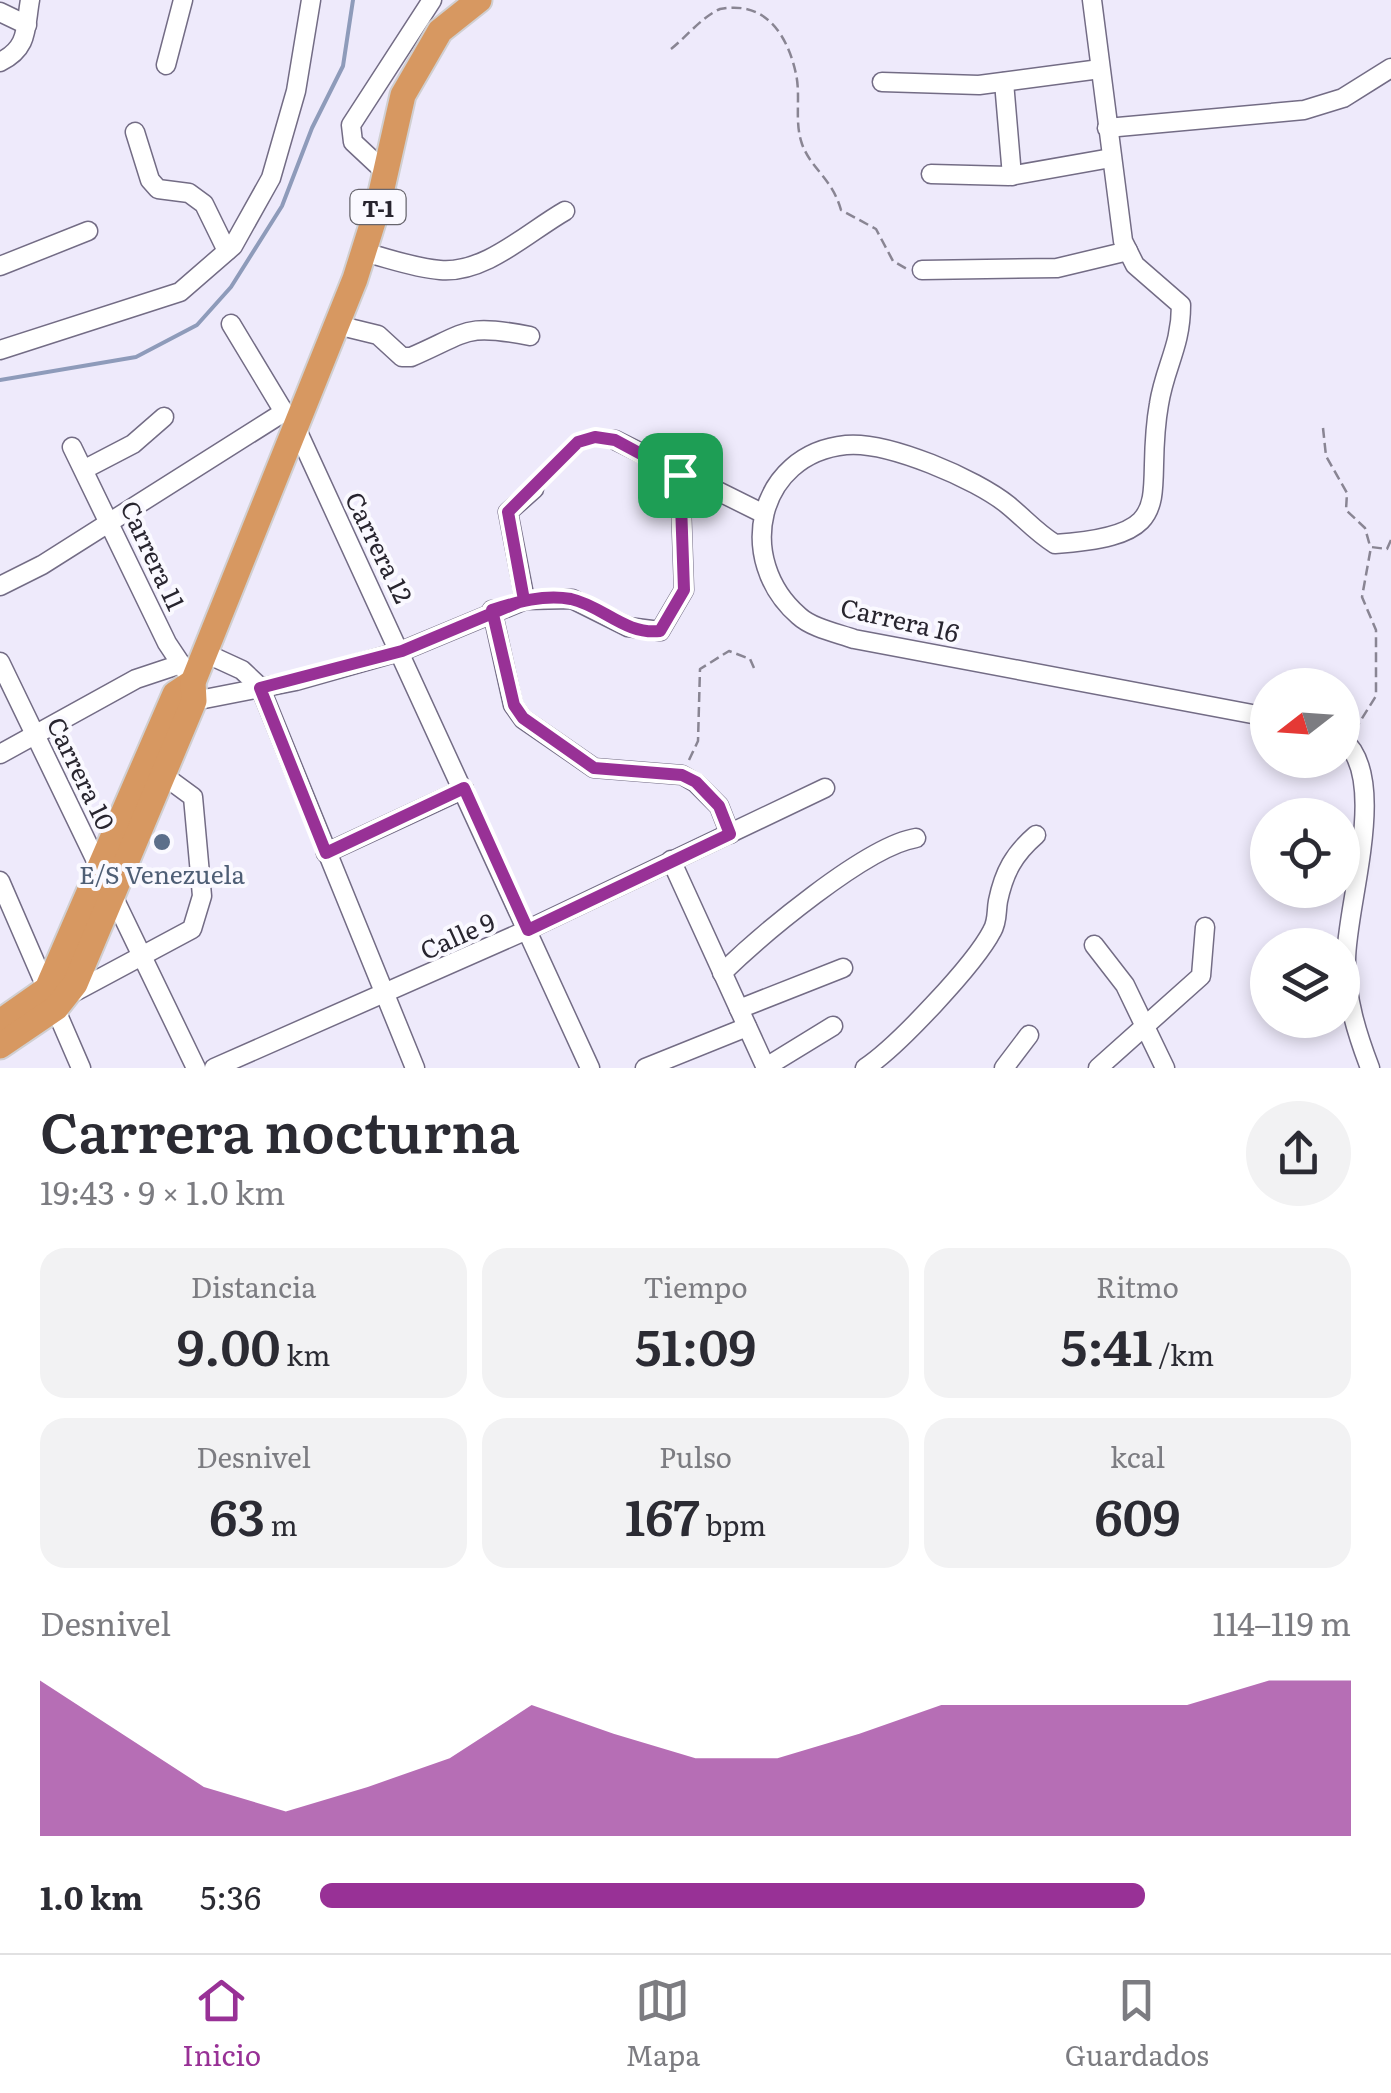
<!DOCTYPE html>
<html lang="es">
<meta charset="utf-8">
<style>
:root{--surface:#fff;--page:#f2f2f3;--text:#2b2b33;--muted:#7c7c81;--line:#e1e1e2;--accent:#983196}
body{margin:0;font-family:Literata,serif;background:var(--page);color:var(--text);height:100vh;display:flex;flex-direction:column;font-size:38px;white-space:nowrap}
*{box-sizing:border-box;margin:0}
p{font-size:32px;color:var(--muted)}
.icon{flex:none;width:55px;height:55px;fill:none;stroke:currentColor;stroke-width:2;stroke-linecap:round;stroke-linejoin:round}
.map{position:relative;height:1068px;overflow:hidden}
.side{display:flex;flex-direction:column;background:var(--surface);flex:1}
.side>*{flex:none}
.needle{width:65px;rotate:253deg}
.controls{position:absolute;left:1250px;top:668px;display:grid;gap:20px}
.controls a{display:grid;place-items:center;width:110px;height:110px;border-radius:50%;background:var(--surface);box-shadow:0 5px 15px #0003;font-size:50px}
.pin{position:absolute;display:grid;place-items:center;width:85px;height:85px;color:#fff;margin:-42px;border-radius:20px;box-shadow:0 5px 15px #0006}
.round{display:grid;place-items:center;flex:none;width:105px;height:105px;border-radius:52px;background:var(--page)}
.head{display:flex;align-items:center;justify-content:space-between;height:170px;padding:0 40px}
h1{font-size:55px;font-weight:600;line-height:75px}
.figures{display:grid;grid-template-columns:repeat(3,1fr);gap:15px;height:170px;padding:10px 40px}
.figures div{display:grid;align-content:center;border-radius:25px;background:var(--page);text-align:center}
.figures b{font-size:50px;font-weight:600}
.figures small{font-size:28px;font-weight:400}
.figures p{font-size:28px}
.chart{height:280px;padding:20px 40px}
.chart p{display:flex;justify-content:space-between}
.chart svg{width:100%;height:180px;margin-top:10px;fill:var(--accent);opacity:.7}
ul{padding:0 40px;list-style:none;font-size:32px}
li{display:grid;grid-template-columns:160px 120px 1fr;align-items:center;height:75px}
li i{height:25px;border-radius:12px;background:var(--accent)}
.menu{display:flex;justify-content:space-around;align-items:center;height:140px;border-top:2px solid var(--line);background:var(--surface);font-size:28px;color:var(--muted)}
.menu a{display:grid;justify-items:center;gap:5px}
.menu .selected{color:var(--accent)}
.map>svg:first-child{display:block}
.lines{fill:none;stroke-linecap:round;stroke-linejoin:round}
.stream{stroke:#8e9bba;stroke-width:4}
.minor-casing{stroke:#736c85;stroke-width:21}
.highway-casing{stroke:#d0cfd1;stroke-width:29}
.path{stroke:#898593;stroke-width:2.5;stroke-dasharray:10 5;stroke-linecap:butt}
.minor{stroke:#fff;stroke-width:18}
.highway{stroke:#d79861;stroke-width:25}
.route-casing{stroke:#fff;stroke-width:20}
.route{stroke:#983196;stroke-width:12}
.service-dot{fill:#5c6f8a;stroke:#faf9ff;stroke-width:4}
.labels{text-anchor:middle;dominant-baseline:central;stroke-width:8;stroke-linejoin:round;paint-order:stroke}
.shield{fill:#faf9ff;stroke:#67656d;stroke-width:2.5}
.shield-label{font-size:22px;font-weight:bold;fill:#28252f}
.street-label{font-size:25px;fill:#28252f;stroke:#faf9ff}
.service-label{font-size:25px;fill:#4e5e75;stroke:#faf9ff}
</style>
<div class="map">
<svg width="1391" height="1068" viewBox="0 0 1391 1068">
<rect width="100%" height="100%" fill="#eeeafb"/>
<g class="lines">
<path class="stream" d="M0 380 136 357 197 325 231 287 282 206 312 128 343 66 353 0"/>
<g class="minor-casing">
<g id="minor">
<path d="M1092 0 1123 241 1135 265 1181 305C1181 347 1165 366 1159 404 1142 498 1186 535 1055 544 1037 533 1024 518 1008 505 976 479 888 441 846 445 757 454 734 560 799 616 812 628 837 633 854 639L1268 717"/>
<path d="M0 12 27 25"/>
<path d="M0 62C29 48 25 28 30 0"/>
<path d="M166 65 183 0"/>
<path d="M882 82 979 85 1100 69"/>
<path d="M1004 82 1012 176"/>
<path d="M1107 128 1304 110 1343 98 1391 68"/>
<path d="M135 132 150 180 158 189 189 193 204 204 227 251"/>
<path d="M384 171 353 142 351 125 432 0"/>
<path d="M931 174 1009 176 1111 158"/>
<path d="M363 252C388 258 414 268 440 270 485 274 528 232 565 211"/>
<path d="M0 266 88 231"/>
<path d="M922 270 1057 268 1128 251"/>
<path d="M231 324 284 412"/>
<path d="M337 325 378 335 402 357H411C469 332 464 323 530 336"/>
<path d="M0 350 180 292 233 246 271 178 296 91 311 0"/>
<path d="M297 430 590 1068"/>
<path d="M615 440 762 513"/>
<path d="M72 447 167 643 193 682"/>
<path d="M85 469 133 444 164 417"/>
<path d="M0 586 42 565 284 412"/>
<path d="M525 600 508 512 534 489"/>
<path d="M492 610 513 705 523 719 594 768 682 775 696 783 719 806 730 834"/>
<path d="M205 653 242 670 260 687 415 1068"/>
<path d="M0 662 196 1068"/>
<path d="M194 701 296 681 402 651 525 600 572 599 628 627 660 631 684 590 680 475"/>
<path d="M1342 739C1391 777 1345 908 1346 962 1346 999 1357 1034 1370 1068"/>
<path d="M0 754 136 679 181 664"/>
<path d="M326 853 464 789"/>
<path d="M671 860 766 1068"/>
<path d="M0 881 81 1068"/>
<path d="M1094 945 1125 985 1165 1068"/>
<path d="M722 973C760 936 866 846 916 838"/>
<path d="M67 996 192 929 202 896 193 797 163 775"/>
<path d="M739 1009 843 968"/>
<path d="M766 1067 833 1026"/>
<path d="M214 1068 527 930 825 788"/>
<path d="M645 1068 747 1027"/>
<path d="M865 1068C897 1047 975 964 992 931 998 921 996 911 998 901 1004 872 1014 854 1036 835"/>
<path d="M1004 1068 1029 1035"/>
<path d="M1098 1068 1201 976 1205 927"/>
</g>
</g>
<g class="highway-casing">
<g id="highway">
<path d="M0 1022 47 989 175 694 193 682"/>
<path d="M0 1046 56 1008 75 984 194 701 193 682 355 279 378 206 403 95 440 31 479 0"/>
</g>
</g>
<g class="path">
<path d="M671 49C685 38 703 16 720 9 767 0 788 37 796 74 801 97 794 121 802 144 811 169 832 178 841 210L876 229 893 261 907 269"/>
<path d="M1323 428 1326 456 1347 493 1346 510 1365 528 1370 546"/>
<path d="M544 479 578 442 598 437"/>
<path d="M1354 731 1376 696V630L1362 597 1371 547 1387 549 1391 540"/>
<path d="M689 760 698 741 700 669 729 651 750 659 754 668"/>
</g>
<use href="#minor" class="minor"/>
<use href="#highway" class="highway"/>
</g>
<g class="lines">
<g class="route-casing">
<path id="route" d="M680 475 615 440 595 437 578 442 508 512 524 600 402 651 260 688 326 853 464 788 528 930 730 834 719 806 696 782 682 775 594 768 523 718 514 705 492 610C517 602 544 594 571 599 603 606 625 635 660 631L684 590 680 475"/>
</g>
<use href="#route" class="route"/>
</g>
<circle class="service-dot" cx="162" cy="842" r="10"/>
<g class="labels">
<rect class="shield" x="350.5" y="190" width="55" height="34" rx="8"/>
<g class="shield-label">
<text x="378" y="207">T-1</text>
</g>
<g class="street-label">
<text transform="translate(380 547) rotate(64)">Carrera 12</text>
<text transform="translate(154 555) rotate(65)">Carrera 11</text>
<text transform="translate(900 619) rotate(13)">Carrera 16</text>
<text transform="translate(82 773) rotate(64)">Carrera 10</text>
<text transform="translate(457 935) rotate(-24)">Calle 9</text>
</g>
<g class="service-label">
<text x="162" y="873">E/S Venezuela</text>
</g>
</g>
</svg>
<div class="controls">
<a><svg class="needle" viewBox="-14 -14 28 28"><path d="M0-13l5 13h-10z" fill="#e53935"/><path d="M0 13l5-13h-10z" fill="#7c7c81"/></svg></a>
<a><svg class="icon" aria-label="locate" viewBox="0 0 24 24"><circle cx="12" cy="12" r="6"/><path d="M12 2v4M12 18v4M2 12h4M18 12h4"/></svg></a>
<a><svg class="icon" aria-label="layers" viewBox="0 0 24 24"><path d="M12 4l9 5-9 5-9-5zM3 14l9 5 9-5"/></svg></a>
</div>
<div class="pin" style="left:680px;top:475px;background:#1e9e55"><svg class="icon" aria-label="arrive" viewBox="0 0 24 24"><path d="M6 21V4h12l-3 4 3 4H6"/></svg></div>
</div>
<section class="side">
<div class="head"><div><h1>Carrera nocturna</h1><p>19:43 · 9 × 1.0 km</p></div><a class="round"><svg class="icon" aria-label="share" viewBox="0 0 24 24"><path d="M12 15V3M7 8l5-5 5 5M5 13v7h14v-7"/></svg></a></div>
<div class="figures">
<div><p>Distancia</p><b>9.00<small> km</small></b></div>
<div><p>Tiempo</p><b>51:09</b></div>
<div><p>Ritmo</p><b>5:41<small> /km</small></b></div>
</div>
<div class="figures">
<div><p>Desnivel</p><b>63<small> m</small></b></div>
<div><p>Pulso</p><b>167<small> bpm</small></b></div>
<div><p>kcal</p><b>609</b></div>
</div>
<div class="chart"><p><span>Desnivel</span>114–119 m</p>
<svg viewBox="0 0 160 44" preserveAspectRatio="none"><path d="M0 44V6L10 19L20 32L30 38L40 32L50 25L60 12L70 19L80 25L90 25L100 19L110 12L120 12L130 12L140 12L150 6L160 6V44z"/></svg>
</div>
<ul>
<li><b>1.0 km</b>5:36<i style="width:80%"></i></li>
</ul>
</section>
<nav class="menu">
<a class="selected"><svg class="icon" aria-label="home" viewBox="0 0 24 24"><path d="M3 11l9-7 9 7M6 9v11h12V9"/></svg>Inicio</a>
<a><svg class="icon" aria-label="map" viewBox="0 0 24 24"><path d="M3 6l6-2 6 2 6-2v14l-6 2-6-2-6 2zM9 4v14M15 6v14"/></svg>Mapa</a>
<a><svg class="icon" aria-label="saved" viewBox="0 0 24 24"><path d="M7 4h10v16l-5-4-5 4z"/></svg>Guardados</a>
</nav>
